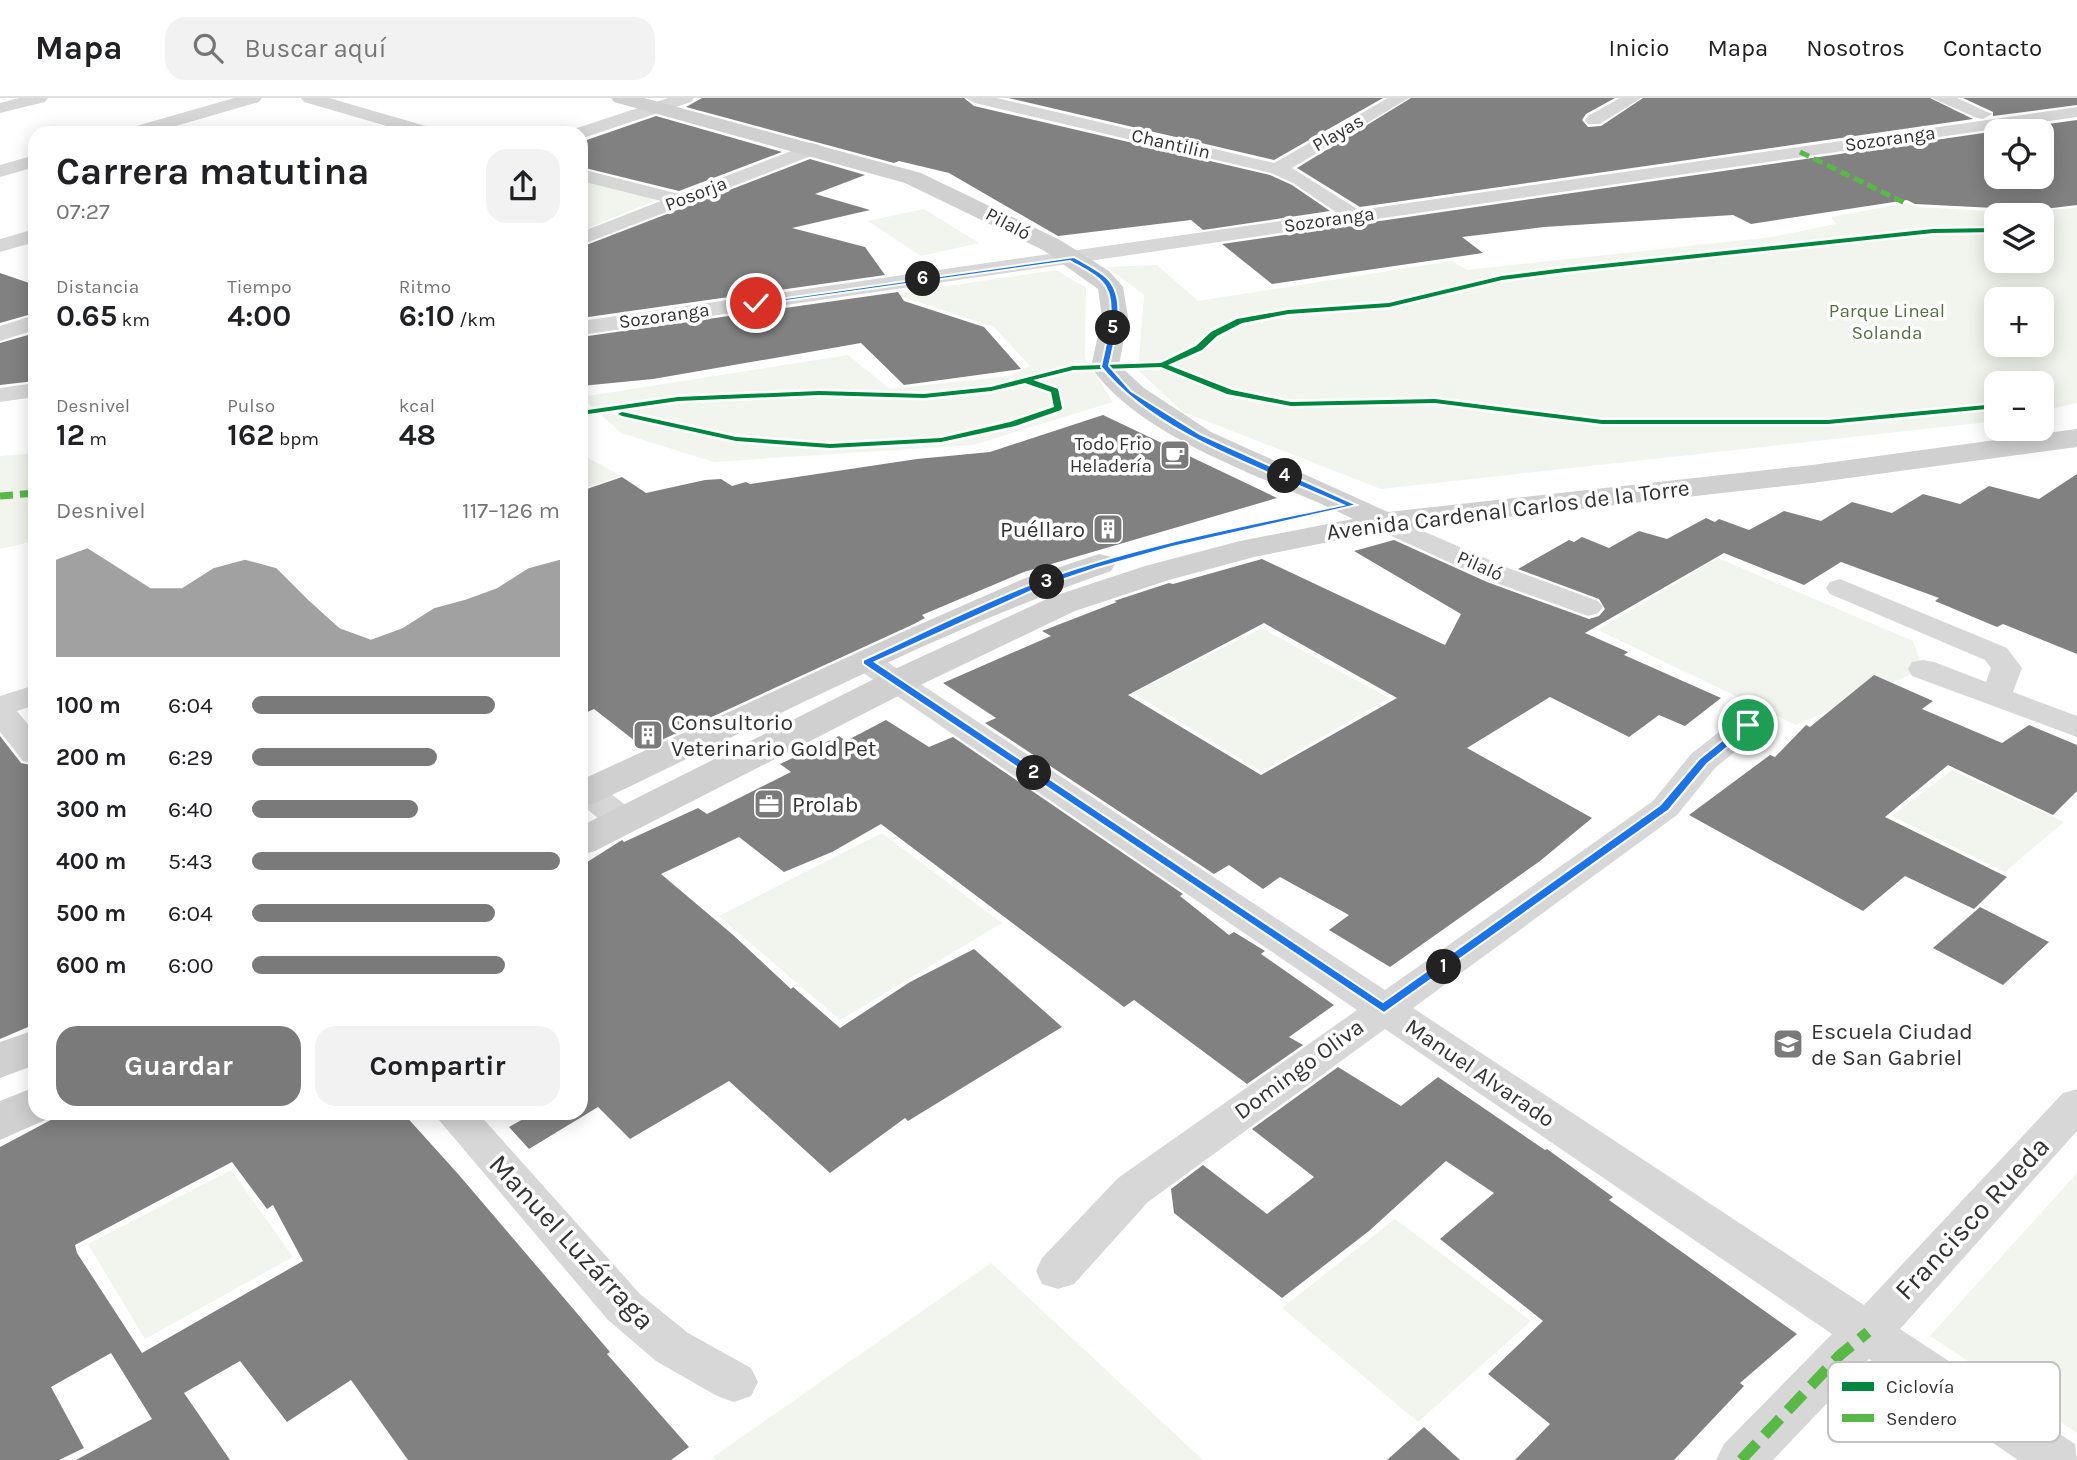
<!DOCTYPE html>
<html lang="es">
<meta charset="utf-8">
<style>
:root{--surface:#fff;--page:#f2f2f2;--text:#202124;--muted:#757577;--line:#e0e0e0;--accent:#7a7a7a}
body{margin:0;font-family:Karla,sans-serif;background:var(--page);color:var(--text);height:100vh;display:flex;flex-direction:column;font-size:26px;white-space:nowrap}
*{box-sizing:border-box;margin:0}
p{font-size:23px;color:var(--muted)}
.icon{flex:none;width:38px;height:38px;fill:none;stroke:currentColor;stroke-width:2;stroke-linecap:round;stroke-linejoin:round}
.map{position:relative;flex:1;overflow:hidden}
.side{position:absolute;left:28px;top:28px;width:560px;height:994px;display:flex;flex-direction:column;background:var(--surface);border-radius:21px;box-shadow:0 4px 18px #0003}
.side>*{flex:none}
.tools{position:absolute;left:1984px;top:21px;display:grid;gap:14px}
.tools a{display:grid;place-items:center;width:70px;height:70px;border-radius:14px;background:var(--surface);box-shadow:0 4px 18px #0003;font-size:35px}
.pin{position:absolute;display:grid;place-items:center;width:60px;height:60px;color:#fff;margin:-30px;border:4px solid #fff;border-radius:50%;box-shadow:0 2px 7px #0007}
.km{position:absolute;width:35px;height:35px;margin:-18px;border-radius:50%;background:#222;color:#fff;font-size:19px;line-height:35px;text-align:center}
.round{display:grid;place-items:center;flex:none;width:74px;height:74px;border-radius:21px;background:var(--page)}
.headline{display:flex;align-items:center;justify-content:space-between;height:119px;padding:0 28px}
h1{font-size:38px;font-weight:700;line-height:52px}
.metrics{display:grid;grid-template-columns:repeat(3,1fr);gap:10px;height:119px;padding:7px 28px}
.metrics div{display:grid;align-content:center}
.metrics b{font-size:30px;font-weight:700}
.metrics small{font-size:19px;font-weight:400}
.metrics p{font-size:19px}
.chart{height:196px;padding:14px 28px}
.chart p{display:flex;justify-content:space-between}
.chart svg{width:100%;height:126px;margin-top:7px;fill:var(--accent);opacity:.7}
.button{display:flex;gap:14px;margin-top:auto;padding:14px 28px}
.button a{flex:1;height:80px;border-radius:21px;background:var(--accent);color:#fff;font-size:28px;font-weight:700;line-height:80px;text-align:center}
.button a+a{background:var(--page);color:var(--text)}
ul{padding:0 28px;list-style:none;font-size:23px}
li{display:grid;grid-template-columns:112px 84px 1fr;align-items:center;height:52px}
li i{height:18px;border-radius:9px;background:var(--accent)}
header{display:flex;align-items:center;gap:42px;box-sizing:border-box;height:98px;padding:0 35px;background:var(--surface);border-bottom:2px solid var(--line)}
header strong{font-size:33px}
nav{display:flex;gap:38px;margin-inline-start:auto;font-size:24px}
.search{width:490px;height:63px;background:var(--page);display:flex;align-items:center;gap:18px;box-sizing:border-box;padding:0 24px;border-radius:21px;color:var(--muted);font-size:26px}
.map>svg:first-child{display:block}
.green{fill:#f1f5ed;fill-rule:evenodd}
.building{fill:#818181;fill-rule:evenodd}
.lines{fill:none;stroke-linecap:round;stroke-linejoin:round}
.street{fill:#d7d7d7;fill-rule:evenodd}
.secondary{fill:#d0d0d0;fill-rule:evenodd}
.quiet-far2{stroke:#58b947;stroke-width:5;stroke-dasharray:10 5;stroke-linecap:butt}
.quiet-far1{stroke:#58b947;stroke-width:7;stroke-dasharray:13 7;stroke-linecap:butt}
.quiet{stroke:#58b947;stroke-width:11;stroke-dasharray:23 11;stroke-linecap:butt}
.cycleway-casing{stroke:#fff;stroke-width:5}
.cycleway{fill:#00873e;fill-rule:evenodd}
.route{fill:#1a73e8;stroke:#fff;stroke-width:2}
.labels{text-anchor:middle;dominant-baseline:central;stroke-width:7;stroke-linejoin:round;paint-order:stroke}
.far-street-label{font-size:19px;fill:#333;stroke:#fff}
.far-park-label{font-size:19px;fill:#56703f;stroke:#fff}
.far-poi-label{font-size:19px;fill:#333;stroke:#fff;text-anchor:end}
.street-label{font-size:23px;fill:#333;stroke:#fff}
.poi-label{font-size:23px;fill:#333;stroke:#fff;text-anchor:start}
.near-street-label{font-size:28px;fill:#333;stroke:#fff}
.key{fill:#fff;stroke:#c2c2c2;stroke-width:2}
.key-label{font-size:19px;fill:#333}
</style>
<header>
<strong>Mapa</strong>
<div class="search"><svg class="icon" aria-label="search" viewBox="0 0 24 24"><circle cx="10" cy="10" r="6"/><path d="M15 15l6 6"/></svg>Buscar aquí</div>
<nav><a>Inicio</a><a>Mapa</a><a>Nosotros</a><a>Contacto</a></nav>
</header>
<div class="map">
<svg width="2077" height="1362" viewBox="0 0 2077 1362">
<rect width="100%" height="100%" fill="#fff"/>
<g class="green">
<path d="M581 78 661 100 581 133Z"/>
<path d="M1907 105 1919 109 2004 114 2077 110V305L2042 313V285H1997V323L1381 391 1183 314 1138 272 1144 197 1107 169 1157 167 1198 203 1452 163 1467 172 1772 139 1836 126 1831 119ZM1997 117H2042V163H1997ZM1997 201H2042V247H1997Z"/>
<path d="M924 111 979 145 921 158 868 123Z"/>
<path d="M1056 172 1086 190 1085 260 1113 304 973 347 714 364 621 335 581 299 848 257 890 291 1010 278 1030 268 994 229 894 196Z"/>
<path d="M35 355V443L0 451V358Z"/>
<path d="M581 356 621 378 581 391Z"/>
<path d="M1718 460 1913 543 1923 571 1796 627 1598 532Z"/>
<path d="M1262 530 1389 600 1262 674 1133 595Z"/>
<path d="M1952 672 2064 724 2005 774 1892 718Z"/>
<path d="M882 735 1002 825 840 922 719 818Z"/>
<path d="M231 1072 293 1159 145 1241 88 1146Z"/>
<path d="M2077 1075V1335L1930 1238Z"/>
<path d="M1395 1121 1531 1223 1418 1324 1282 1210Z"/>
<path d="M991 1165 1203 1362H716L713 1359Z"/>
</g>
<g class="building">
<path d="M702 0H964L974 8 1270 77 1292 87 1330 113 1203 132 1191 122 1058 138 949 75 899 63 894 65 686 9Z"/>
<path d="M1008 0H1383L1274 62Z"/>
<path d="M1411 0H1615L1586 16 1582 22 1588 29 1601 28 1643 0H1930L1973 21 1360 109 1297 70Z"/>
<path d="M1963 0H2077V7L1993 18V14Z"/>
<path d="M656 18 782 54 679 93 581 69V44Z"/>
<path d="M2077 22V107L2036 112 1915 106 1907 102 1751 126 1733 117 1544 129 1462 139 1483 155 1272 186 1222 146 1997 33V79H2042V33H1997Z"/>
<path d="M810 61 865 77 815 96 870 112 792 130 865 149 885 177 581 220V149Z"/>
<path d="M0 175 35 187V215L0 225Z"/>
<path d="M898 194 904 203 984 229 1021 271 904 287 861 245 653 281 581 288V239Z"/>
<path d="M35 235V283L0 287V245Z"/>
<path d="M1103 317 1277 400 1024 474 922 517 925 520 914 526 644 650 594 611 581 617V393L622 379 646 395 705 382 721 381 732 388 746 384 750 386 917 361 990 354Z"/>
<path d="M2077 376V556L2003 526 1997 529 1935 503 1939 500 1841 464 1804 487 1724 455 1585 535 1628 554 1624 557 1721 600 1685 628 1659 617 1629 639 1550 599 1467 650 1592 720 1540 763 1390 869 1329 832 1349 817 1280 779 1263 791 1229 767 1214 776 985 625 996 620 943 585 1051 538 1042 533 1117 504 1114 503 1169 485 1173 486 1262 461 1445 547 1461 516 1354 453 1394 442 1487 484 1589 521 1599 518 1605 511 1599 501 1518 471 1569 442 1574 444 1582 439 1609 450 1639 433 1667 441 1706 420 1715 424 1719 421 1749 432 1784 413 1821 423 1852 404 1892 415 1923 396 1960 406 1989 388 2039 401ZM1264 525 1397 600 1261 677 1128 597Z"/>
<path d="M1874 577 1933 603 1922 611 2002 645 2029 627 2077 647V693L2053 717 1948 667 1885 719 2007 779 1974 811 1905 778 1863 813 1689 717 1770 657 1775 659 1806 627 1810 629Z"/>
<path d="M886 622 929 649 953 639 1183 796 1180 798 1229 837 1234 834 1265 853 1261 856 1334 907 1289 939 1303 947 1247 986 1134 902 1124 909 881 726 832 754 784 774 739 739 661 776 732 836 791 891 793 889 840 930 910 884 974 851 1062 929 908 1023 905 1020 830 1075 729 983 630 1041 598 1009 529 1051 509 1029 534 1015H581V768L622 742 624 744 698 710 707 716 791 674 780 666 839 638 846 643Z"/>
<path d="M0 638 21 665 35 668V926L0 941Z"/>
<path d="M1980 809 2049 844 2003 887 1933 850Z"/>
<path d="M1338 969 1401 1008 1438 979 1545 1052 1547 1051 1613 1099 1609 1102 1797 1236 1740 1285 1744 1288 1674 1362H1515L1550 1326 1488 1276 1543 1223 1440 1141 1494 1095 1446 1063 1369 1133 1282 1200 1174 1115 1171 1091 1203 1067 1267 1116 1314 1079 1252 1031Z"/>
<path d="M64 1015H403L459 1077 610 1254 607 1256 689 1349 671 1362H408L351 1282 287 1324 240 1263 184 1295 230 1362H76L152 1321 111 1255 51 1289 84 1350 59 1362H0V1049ZM232 1064 267 1111 273 1107 303 1163 142 1255 77 1155 75 1147Z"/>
<path d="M1424 1329 1460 1362H1387Z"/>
</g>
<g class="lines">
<g class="street">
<path d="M19 0H48L45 4 0 15V5Z"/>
<path d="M234 0H262L259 4 152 35H123L126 31Z"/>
<path d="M301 0H329L436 31 439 35H411L304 4Z"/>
<path d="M668 0H694L691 4 586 39 581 40V35H571L574 31Z"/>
<path d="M966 0H997L1274 65 1388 0H1409L1292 70 1359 112 2077 9V19L581 237V223L1337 115 1293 85 1271 75 975 5Z"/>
<path d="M1620 0H1641L1600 26H1588L1585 22 1588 18Z"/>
<path d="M1932 0H1957L1992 16 1983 21 1977 20Z"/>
<path d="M812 45 819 47 821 51 819 55 581 147V134L661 103 581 83V71L679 96Z"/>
<path d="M35 57V69L0 79V67Z"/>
<path d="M35 131V144L0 154V141Z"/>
<path d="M35 217V232L0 243V228Z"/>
<path d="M35 285V299L0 304V290Z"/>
<path d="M1384 416 1508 470 1598 503 1603 509 1598 515 1588 518 1488 482 1374 430 1370 424 1374 418Z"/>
<path d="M1840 481 2007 550 2022 570 2013 594 2077 618V639L1912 578 1908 571 1912 564 1923 562 1934 564 1986 584 1991 570 1985 562 1830 496 1826 490 1830 484Z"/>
<path d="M867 555 878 558 1385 892 1653 703 1691 656 1737 620 1748 617 1759 620 1764 627 1759 634 1715 670 1677 717 1413 910 1864 1207 2063 995 2077 991V1033L1900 1231 2075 1346 2077 1362H2018L1869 1261 1773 1362H1716L1724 1346 1832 1236 1385 931 1148 1104 1074 1186 1058 1191 1042 1186 1036 1173 1042 1160 1118 1080 1357 912 856 570 852 564 856 558Z"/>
<path d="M35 587V607L17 613 35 635V666L23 663 0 634V598Z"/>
<path d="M581 679 593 682 636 715 641 723 636 731C612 737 599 720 581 706Z"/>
<path d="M433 1015H478L640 1196 688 1235 751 1270 758 1284 751 1298 734 1304 717 1298 656 1263 608 1222Z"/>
</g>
<g class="secondary">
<path d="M611 0H644L921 75 1060 142 1109 173 1123 189 1128 219 1119 267 1144 290 1211 334 1388 414 1812 367 2077 331V349L1812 385 1384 433 1254 459 1169 482 1075 513 910 592 595 753 581 757V728L884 576 1051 499 1145 468 1240 443 1353 421C1274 381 1143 344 1091 269L1102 219 1098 191 1043 152 905 85 614 4Z"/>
<path d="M1099 456 1111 459 1115 466 1111 473C933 535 764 625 595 705L581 709V682L900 535 1023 481Z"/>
<path d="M35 932V967L0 980V944Z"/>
<path d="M35 989V1015H54L52 1019 0 1042V1003Z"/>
</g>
<path class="quiet-far2" d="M1800 54 1905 105"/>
<path class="quiet-far1" d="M0 398 35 395"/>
<path class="quiet" d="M1741 1362 1840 1257 1868 1234"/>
<g class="cycleway-casing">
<path id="cycleway" d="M1997 130V134L1933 135 1565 174 1502 182 1389 209 1288 216 1242 225 1217 238 1202 252 1168 267 1232 292 1291 304 1435 301 1602 322H1828L1997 306V310L1828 326H1602L1435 305 1291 308 1227 296 1161 269 1073 272 1033 282 1058 291 1062 310 1061 312 1015 328 941 344 830 350 736 343 622 318 618 316 622 314 736 339 830 346 941 340 1010 324 1054 309 1051 294 1025 285 991 293 924 300 819 297 678 303 581 317V313L678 299 819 293 924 296 991 289 1073 268 1161 265 1196 248 1211 234 1237 221 1288 212 1389 205 1502 178 1565 170 1933 131Z"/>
</g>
<use href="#cycleway" class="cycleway"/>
</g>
<path class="route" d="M1074 159C1084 165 1097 171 1106 179 1129 200 1114 243 1109 268L1131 293 1200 336 1357 407 1172 449 1097 470 1038 490 875 564 1383 904 1660 707 1699 661 1744 625H1752V629L1707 666 1669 712 1384 915 863 566V562C920 536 976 507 1034 485 1134 448 1239 429 1343 407 1264 371 1156 337 1101 269 1105 247 1120 202 1102 184 1094 175 1080 169 1070 163L756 207 752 205Z"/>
<defs>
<g id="cafe-square" transform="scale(1.575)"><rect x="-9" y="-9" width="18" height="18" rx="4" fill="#7a7a7a" stroke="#fff"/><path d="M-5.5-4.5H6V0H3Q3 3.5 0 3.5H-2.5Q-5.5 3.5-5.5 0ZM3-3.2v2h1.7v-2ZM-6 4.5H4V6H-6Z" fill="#fff"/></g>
<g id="building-square" transform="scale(1.575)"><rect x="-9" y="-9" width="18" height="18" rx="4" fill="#7a7a7a" stroke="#fff"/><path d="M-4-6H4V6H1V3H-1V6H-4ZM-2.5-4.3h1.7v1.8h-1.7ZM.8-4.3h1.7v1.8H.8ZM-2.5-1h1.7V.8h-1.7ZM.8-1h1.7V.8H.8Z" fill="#fff"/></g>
<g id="office-square" transform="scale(1.575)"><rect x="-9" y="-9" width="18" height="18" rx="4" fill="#7a7a7a" stroke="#fff"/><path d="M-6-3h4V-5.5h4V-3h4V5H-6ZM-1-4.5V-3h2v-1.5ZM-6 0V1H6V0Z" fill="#fff"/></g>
<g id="school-square" transform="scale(1.575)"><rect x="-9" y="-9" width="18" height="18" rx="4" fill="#7a7a7a" stroke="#fff"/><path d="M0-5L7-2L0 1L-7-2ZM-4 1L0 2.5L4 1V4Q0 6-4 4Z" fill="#fff"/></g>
</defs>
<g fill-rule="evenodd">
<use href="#cafe-square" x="1175" y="357"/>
<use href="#building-square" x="1108" y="431"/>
<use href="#building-square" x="648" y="637"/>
<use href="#office-square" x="769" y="706"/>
<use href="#school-square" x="1788" y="946"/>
</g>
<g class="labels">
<g class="far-street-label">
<text transform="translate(1338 35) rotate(-30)">Playas</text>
<text transform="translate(1890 41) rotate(-8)">Sozoranga</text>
<text transform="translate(1171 46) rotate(13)">Chantilin</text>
<text transform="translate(696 96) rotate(-21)">Posorja</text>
<text transform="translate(1329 122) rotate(-8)">Sozoranga</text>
<text transform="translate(1008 126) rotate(28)">Pilaló</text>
<text transform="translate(664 218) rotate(-8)">Sozoranga</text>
<text transform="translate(1480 468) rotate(24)">Pilaló</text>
</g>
<g class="far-park-label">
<text x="1887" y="213">Parque Lineal<tspan x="1887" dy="22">Solanda</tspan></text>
</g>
<g class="far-poi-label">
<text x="1152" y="346">Todo Frio<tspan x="1152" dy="22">Heladería</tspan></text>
</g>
<g class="street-label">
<text transform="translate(1508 412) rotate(-7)">Avenida Cardenal Carlos de la Torre</text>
<text transform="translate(1299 971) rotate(-36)">Domingo Oliva</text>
<text transform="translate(1480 975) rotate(34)">Manuel Alvarado</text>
</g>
<g class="poi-label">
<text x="1085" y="431" text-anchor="end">Puéllaro</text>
<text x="671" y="624">Consultorio<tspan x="671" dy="26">Veterinario Gold Pet</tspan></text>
<text x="792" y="706">Prolab</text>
<text x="1811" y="933">Escuela Ciudad<tspan x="1811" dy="26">de San Gabriel</tspan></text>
</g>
<g class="near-street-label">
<text transform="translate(1972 1120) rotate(-47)">Francisco Rueda</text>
<text transform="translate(572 1144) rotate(47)">Manuel Luzárraga</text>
</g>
</g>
<rect x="1828" y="1264" width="232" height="80" rx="10" class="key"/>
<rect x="1842" y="1284" width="32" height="9" fill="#00873e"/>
<rect x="1842" y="1316" width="32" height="8" fill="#58b947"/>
<g class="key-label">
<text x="1886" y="1295">Ciclovía</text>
<text x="1886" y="1327">Sendero</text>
</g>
</svg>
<div class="tools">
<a><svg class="icon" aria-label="locate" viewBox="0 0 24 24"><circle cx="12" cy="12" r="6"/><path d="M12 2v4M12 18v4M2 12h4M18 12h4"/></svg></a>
<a><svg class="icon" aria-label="layers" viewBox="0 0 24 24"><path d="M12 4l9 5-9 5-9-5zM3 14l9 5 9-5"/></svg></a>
<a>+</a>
<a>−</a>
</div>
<div class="pin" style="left:1748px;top:627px;background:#1e9e55"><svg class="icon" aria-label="arrive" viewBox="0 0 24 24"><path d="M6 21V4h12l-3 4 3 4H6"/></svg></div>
<div class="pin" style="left:756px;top:205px;background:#d93025"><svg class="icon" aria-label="check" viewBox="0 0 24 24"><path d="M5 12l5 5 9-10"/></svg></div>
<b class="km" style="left:1444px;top:869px">1</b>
<b class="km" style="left:1034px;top:675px">2</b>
<b class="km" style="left:1047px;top:484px">3</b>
<b class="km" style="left:1285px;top:378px">4</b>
<b class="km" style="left:1113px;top:230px">5</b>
<b class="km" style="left:923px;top:181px">6</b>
<section class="side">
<div class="headline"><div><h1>Carrera matutina</h1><p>07:27</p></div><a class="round"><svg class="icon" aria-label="share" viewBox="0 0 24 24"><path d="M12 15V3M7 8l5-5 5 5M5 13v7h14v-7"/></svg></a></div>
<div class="metrics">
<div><p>Distancia</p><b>0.65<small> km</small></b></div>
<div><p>Tiempo</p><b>4:00</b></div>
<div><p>Ritmo</p><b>6:10<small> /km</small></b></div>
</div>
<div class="metrics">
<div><p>Desnivel</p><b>12<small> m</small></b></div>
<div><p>Pulso</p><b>162<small> bpm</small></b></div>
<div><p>kcal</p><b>48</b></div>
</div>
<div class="chart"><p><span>Desnivel</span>117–126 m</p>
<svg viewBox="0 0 160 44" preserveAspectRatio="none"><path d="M0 44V10L10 6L20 13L30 20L40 20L50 13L60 10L70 13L80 24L90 34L100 38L110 34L120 27L130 24L140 20L150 13L160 10V44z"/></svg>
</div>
<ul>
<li><b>100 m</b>6:04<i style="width:79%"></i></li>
<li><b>200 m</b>6:29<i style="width:60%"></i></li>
<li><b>300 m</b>6:40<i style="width:54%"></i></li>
<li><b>400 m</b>5:43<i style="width:100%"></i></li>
<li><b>500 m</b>6:04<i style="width:79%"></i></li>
<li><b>600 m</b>6:00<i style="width:82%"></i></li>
</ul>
<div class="button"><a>Guardar</a><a>Compartir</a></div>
</section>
</div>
